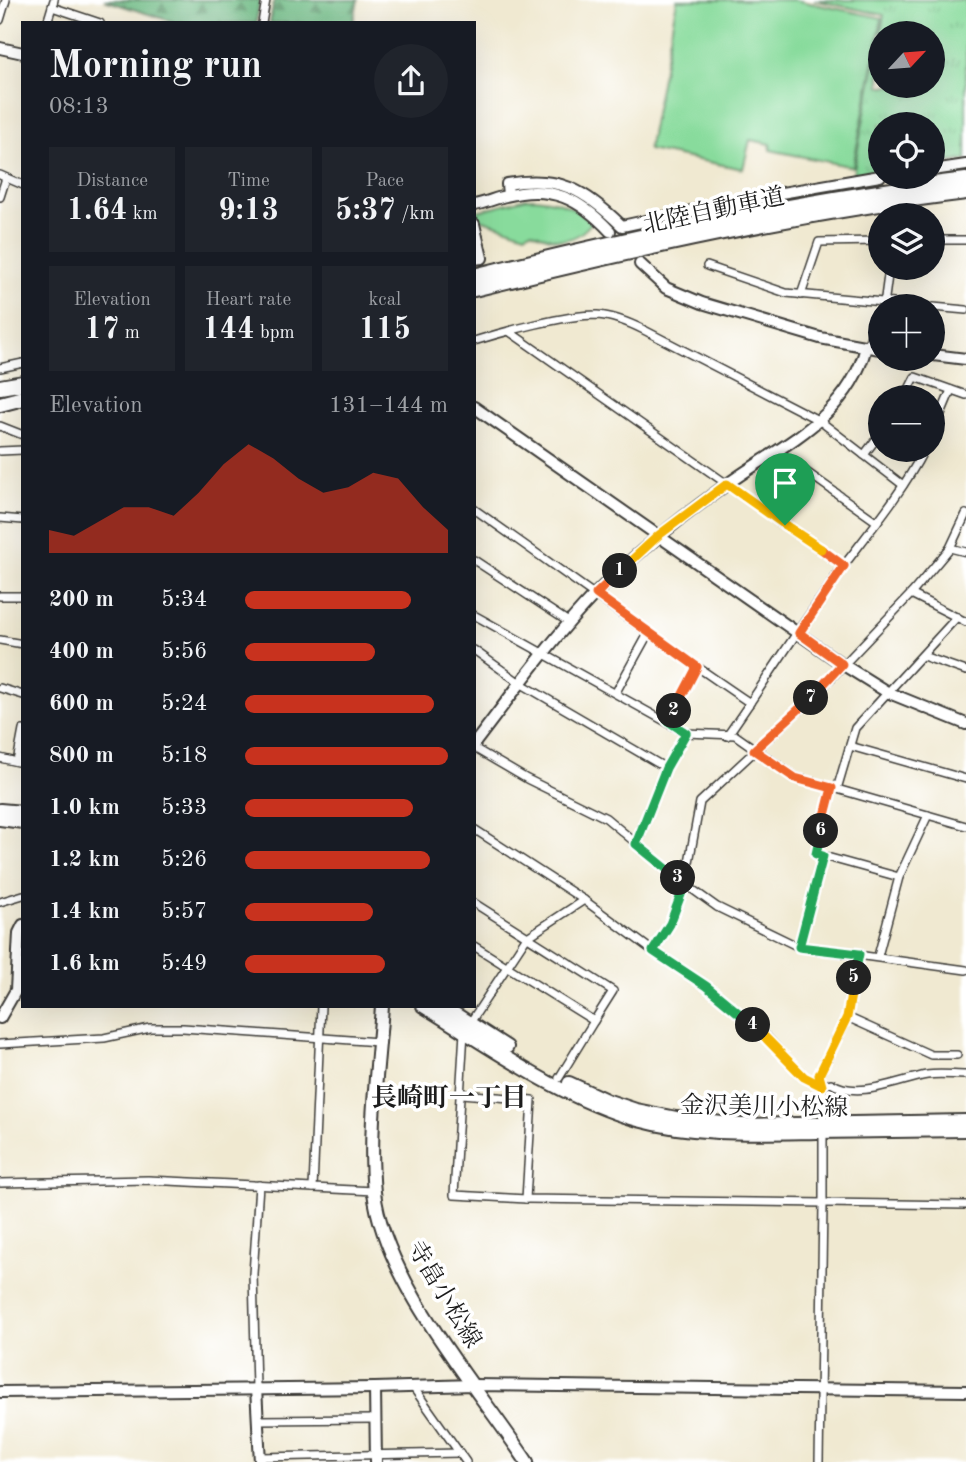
<!DOCTYPE html>
<meta charset="utf-8">
<style>
:root{--surface:#171b24;--page:#20242c;--text:#f1f3f6;--muted:#9ea1a6;--accent:#c8321e}
body{margin:0;font-family:"Old Standard TT","Noto Serif JP",serif;background:var(--page);color:var(--text);height:100vh;display:flex;flex-direction:column;font-size:26px;white-space:nowrap}
*{box-sizing:border-box;margin:0}
p{font-size:23px;color:var(--muted)}
.icon{flex:none;width:38px;height:38px;fill:none;stroke:currentColor;stroke-width:2;stroke-linecap:round;stroke-linejoin:round}
.map{position:relative;flex:1;overflow:hidden}
.sheet{position:absolute;left:21px;top:21px;width:455px;height:987px;display:flex;flex-direction:column;background:var(--surface);border-radius:0px;box-shadow:0 7px 28px #0002}
.sheet>*{flex:none}
.needle{width:46px;rotate:64deg}
.buttons{position:absolute;left:868px;top:21px;display:grid;gap:14px}
.buttons a{display:grid;place-items:center;width:77px;height:77px;border-radius:50%;background:var(--surface);box-shadow:0 7px 28px #0002;font-size:35px}
.pin{position:absolute;display:grid;place-items:center;width:60px;height:60px;color:#fff;margin:-72px -30px;border-radius:50% 50% 50% 0;rotate:-45deg;box-shadow:0 0 7px #0007}
.pin .icon{rotate:45deg}
.km{position:absolute;width:35px;height:35px;margin:-18px;border-radius:50%;background:#222;color:#fff;font-size:19px;line-height:35px;text-align:center}
.round{display:grid;place-items:center;flex:none;width:74px;height:74px;border-radius:37px;background:var(--page)}
.head{display:flex;align-items:center;justify-content:space-between;height:119px;padding:0 28px}
h1{font-size:38px;font-weight:700;line-height:52px}
.figures{display:grid;grid-template-columns:repeat(3,1fr);gap:10px;height:119px;padding:7px 28px}
.figures div{display:grid;align-content:center;border-radius:0px;background:var(--page);text-align:center}
.figures b{font-size:30px;font-weight:700}
.figures small{font-size:19px;font-weight:400}
.figures p{font-size:19px}
.chart{height:196px;padding:14px 28px}
.chart p{display:flex;justify-content:space-between}
.chart svg{width:100%;height:126px;margin-top:7px;fill:var(--accent);opacity:.7}
ul{padding:0 28px;list-style:none;font-size:23px}
li{display:grid;grid-template-columns:112px 84px 1fr;align-items:center;height:52px}
li i{height:18px;border-radius:9px;background:var(--accent)}
.map>svg:first-child{display:block}
.grass{fill:#88db9c;stroke:#527c5c;stroke-width:2}
.forest{fill:url(#forest-firs);stroke:#456c50;stroke-width:2}
.park{fill:url(#park-tufts);stroke:#527c5c;stroke-width:2}
.lines{fill:none;stroke-linecap:round;stroke-linejoin:round}
.street-casing{stroke:#3c3b37;stroke-width:10}
.secondary-casing{stroke:#3c3b37;stroke-width:14}
.primary-casing{stroke:#3c3b37;stroke-width:16}
.highway-casing{stroke:#3c3b37;stroke-width:18}
.street{stroke:#fff;stroke-width:7}
.secondary{stroke:#fff;stroke-width:10}
.primary{stroke:#fff;stroke-width:12}
.highway{stroke:#fff;stroke-width:14}
.split-1-casing{stroke:#fff;stroke-width:14}
.split-2-casing{stroke:#fff;stroke-width:14}
.split-3-casing{stroke:#fff;stroke-width:14}
.split-4-casing{stroke:#fff;stroke-width:14}
.split-5-casing{stroke:#fff;stroke-width:14}
.split-6-casing{stroke:#fff;stroke-width:14}
.split-7-casing{stroke:#fff;stroke-width:14}
.split-8-casing{stroke:#fff;stroke-width:14}
.split-9-casing{stroke:#fff;stroke-width:14}
.split-1{stroke:#f5b400;stroke-width:9}
.split-2{stroke:#f0652b;stroke-width:9}
.split-3{stroke:#22a559;stroke-width:9}
.split-4{stroke:#22a559;stroke-width:9}
.split-5{stroke:#f5b400;stroke-width:9}
.split-6{stroke:#22a559;stroke-width:9}
.split-7{stroke:#f0652b;stroke-width:9}
.split-8{stroke:#f0652b;stroke-width:9}
.split-9{stroke:#f5b400;stroke-width:9}
.labels{text-anchor:middle;dominant-baseline:central;stroke-width:7;stroke-linejoin:round;paint-order:stroke}
.street-label{font-size:24px;fill:#1c1c1c;stroke:#fff}
.neighbourhood-label{font-size:26px;font-weight:bold;fill:#1c1c1c;stroke:#fff}
</style>
<div class="map">
<svg width="966" height="1462" viewBox="0 0 966 1462">
<defs>
<pattern id="forest-firs" width="22" height="20" patternUnits="userSpaceOnUse" patternTransform="scale(1.75)"><rect width="22" height="20" fill="#6ebb84"/><path d="M5 1l3.5 6h-7zM16 11l3.5 6h-7z" fill="#5a976b"/></pattern>
<pattern id="park-tufts" width="24" height="20" patternUnits="userSpaceOnUse" patternTransform="scale(1.75)"><rect width="24" height="20" fill="#88db9c"/><path d="M3 7l-1-3M5 7V3M7 7l1-3M15 17l-1-3M17 17v-4M19 17l1-3" fill="none" stroke="#75bb86"/></pattern>
</defs>
<rect width="100%" height="100%" fill="#fff"/>
<filter id="ink" filterUnits="userSpaceOnUse"><feTurbulence type="fractalNoise" baseFrequency=".0143" numOctaves="2"/><feDisplacementMap in="SourceGraphic" scale="14" xChannelSelector="R" yChannelSelector="G"/><feConvolveMatrix kernelMatrix="1 2 1 2 8 2 1 2 1" color-interpolation-filters="sRGB"/></filter>
<filter id="wash" filterUnits="userSpaceOnUse"><feTurbulence type="fractalNoise" baseFrequency=".00686" numOctaves="4" result="noise"/><feDisplacementMap in="SourceGraphic" scale="28" xChannelSelector="R" yChannelSelector="G"/><feGaussianBlur stdDeviation="1.57" result="paint"/><feColorMatrix in="noise" values="0 0 0 0 0 0 0 0 0 0 0 0 0 0 0 0 0 1.4 0 .05"/><feComposite in="paint" operator="in"/></filter>
<g filter="url(#wash)">
<rect width="100%" height="100%" fill="#f0e9d1"/>
<g class="grass">
<path d="M677 0H795L882 18 853 167 770 150 771 144 750 140 743 169 648 150Z"/>
<path d="M527 198C554 198 572 205 592 222 573 246 556 242 531 231L525 234 474 217V212Z"/>
</g>
<g class="forest">
<path d="M104 0H260L256 23H177Z"/>
<path d="M274 0H358L353 23H270Z"/>
</g>
<path class="park" d="M814 0H966V160L933 164V124H880V170L853 174 880 37V86H933V33H881L884 15Z"/>
</g>
<g filter="url(#ink)">
<g class="lines">
<g class="street-casing">
<g id="street">
<path d="M52 7 100 23"/>
<path d="M0 20 6 0"/>
<path d="M47 23 54 0"/>
<path d="M262 23 266 0"/>
<path d="M0 175 23 185"/>
<path d="M0 197 6 178"/>
<path d="M933 240H966"/>
<path d="M707 266 786 293 926 306"/>
<path d="M801 295 819 242 880 241"/>
<path d="M884 305 889 268"/>
<path d="M933 307 966 310"/>
<path d="M510 332 844 566"/>
<path d="M474 341C506 331 565 315 597 315 613 316 630 323 644 330L820 421 903 485"/>
<path d="M866 347 880 317"/>
<path d="M0 368 23 363"/>
<path d="M905 397 915 377 966 395"/>
<path d="M0 426 23 435"/>
<path d="M933 433 951 390"/>
<path d="M0 451 23 450"/>
<path d="M777 451 877 522"/>
<path d="M864 455 880 434"/>
<path d="M474 509C566 574 657 640 750 703"/>
<path d="M0 518 23 520"/>
<path d="M950 548 966 552"/>
<path d="M474 560 570 623"/>
<path d="M911 594 966 622"/>
<path d="M0 596H23"/>
<path d="M474 615 686 733 735 735 795 777 832 788 816 854 899 877"/>
<path d="M957 617 855 728 837 789 966 826"/>
<path d="M0 640 23 644"/>
<path d="M474 650 520 683 666 768"/>
<path d="M923 656 966 671"/>
<path d="M0 688 23 695"/>
<path d="M616 692 648 634"/>
<path d="M668 721 697 668"/>
<path d="M727 736C767 679 804 620 845 564 873 527 903 491 924 450"/>
<path d="M850 746 966 779"/>
<path d="M474 748 527 779 606 818 685 884 717 907 799 947 966 970"/>
<path d="M0 758 17 762 23 730"/>
<path d="M474 829 584 900 653 951 706 986 764 1034 804 1077 823 1086 831 1083C858 1100 899 1080 927 1075 939 1073 954 1075 966 1075"/>
<path d="M636 844 666 768 686 733"/>
<path d="M584 900 526 938 464 1032 454 1195 526 1199 966 1205"/>
<path d="M0 902 23 895"/>
<path d="M474 903 613 991 594 1021"/>
<path d="M474 946 594 1021 559 1078"/>
<path d="M799 947 823 856"/>
<path d="M653 951 670 924 685 884 700 802 814 696 911 594 950 548 966 514"/>
<path d="M878 956 899 877 928 815"/>
<path d="M321 1006 313 1188 374 1191"/>
<path d="M847 1017 931 1055H957"/>
<path d="M0 1044 104 1038 150 1028H183L379 1042"/>
<path d="M462 1094 532 1100 526 1199"/>
<path d="M0 1183 148 1180 313 1188"/>
<path d="M413 1387 466 1462"/>
<path d="M256 1388 253 1274 259 1185"/>
<path d="M259 1420 375 1419"/>
<path d="M260 1457 460 1453"/>
<path d="M819 1462 823 1205V1086L819 1075 847 1017 859 954"/>
</g>
</g>
<g class="secondary-casing">
<g id="secondary">
<path d="M0 48 23 53"/>
<path d="M933 170 966 165"/>
<path d="M508 195 507 184C560 175 585 190 622 226L747 199 880 176"/>
<path d="M474 205C485 203 496 198 506 196 551 184 580 199 610 231"/>
<path d="M474 224 482 258 474 259"/>
<path d="M640 264 666 288 702 303 820 338 880 349"/>
<path d="M933 355 966 359"/>
<path d="M474 407 842 664 887 692 966 724"/>
<path d="M474 744C513 693 551 640 595 594 635 554 680 518 726 485 781 445 848 418 866 347"/>
<path d="M0 1018 16 990 19 933 23 925"/>
<path d="M256 1388 260 1462"/>
<path d="M375 1388 376 1462"/>
<path d="M0 1392 375 1388 473 1385 966 1391"/>
</g>
</g>
<g class="primary-casing">
<g id="primary">
<path d="M0 810 23 812"/>
<path d="M0 819 23 822"/>
<path d="M382 1006C378 1066 368 1132 374 1192 384 1281 477 1387 527 1462"/>
<path d="M423 1006C490 1047 562 1099 638 1120 696 1136 757 1133 817 1132 867 1131 916 1131 966 1130"/>
<path d="M443 1006 507 1047"/>
<path d="M569 1083 606 1100 636 1110 676 1118 741 1125 966 1121"/>
</g>
</g>
<g class="highway-casing">
<g id="highway">
<path d="M474 276C636 236 800 200 966 180"/>
<path d="M474 289C636 249 800 212 966 192"/>
<path d="M0 387 23 383"/>
<path d="M0 404 23 398"/>
</g>
</g>
<use href="#street" class="street"/>
<use href="#secondary" class="secondary"/>
<use href="#primary" class="primary"/>
<use href="#highway" class="highway"/>
</g>
</g>
<g class="lines" filter="url(#ink)">
<g class="split-1-casing">
<path id="split-1" d="M620 571 659 535 727 484 785 525"/>
</g>
<g class="split-2-casing">
<path id="split-2" d="M620 571 596 594 697 667 674 711"/>
</g>
<g class="split-3-casing">
<path id="split-3" d="M674 711 668 721 686 733 666 768 636 844 678 878"/>
</g>
<g class="split-4-casing">
<path id="split-4" d="M678 878 685 884 670 924 653 951 706 986 753 1025"/>
</g>
<g class="split-5-casing">
<path id="split-5" d="M753 1025 804 1077 822 1086 819 1075 847 1017 854 978"/>
</g>
<g class="split-6-casing">
<path id="split-6" d="M821 831 816 854 823 856 799 947 859 954 854 978"/>
</g>
<g class="split-7-casing">
<path id="split-7" d="M811 698 754 750 795 778 832 788 821 831"/>
</g>
<g class="split-8-casing">
<path id="split-8" d="M811 698 842 664 799 633 844 566 821 549"/>
</g>
<g class="split-9-casing">
<path id="split-9" d="M785 525 821 549"/>
</g>
<use href="#split-1" class="split-1"/>
<use href="#split-2" class="split-2"/>
<use href="#split-3" class="split-3"/>
<use href="#split-4" class="split-4"/>
<use href="#split-5" class="split-5"/>
<use href="#split-6" class="split-6"/>
<use href="#split-7" class="split-7"/>
<use href="#split-8" class="split-8"/>
<use href="#split-9" class="split-9"/>
</g>
<g class="labels">
<g class="street-label">
<text transform="translate(714 212) rotate(-12)">北陸自動車道</text>
<text transform="translate(764 1108) rotate(1)">金沢美川小松線</text>
<text transform="translate(443 1295) rotate(59)">寺畠小松線</text>
</g>
<g class="neighbourhood-label">
<text x="449" y="1099">長崎町一丁目</text>
</g>
</g>
</svg>
<div class="buttons">
<a><svg class="needle" viewBox="-14 -14 28 28"><path d="M0-13l5 13h-10z" fill="#e53935"/><path d="M0 13l5-13h-10z" fill="#9ea1a6"/></svg></a>
<a><svg class="icon" aria-label="locate" viewBox="0 0 24 24"><circle cx="12" cy="12" r="6"/><path d="M12 2v4M12 18v4M2 12h4M18 12h4"/></svg></a>
<a><svg class="icon" aria-label="layers" viewBox="0 0 24 24"><path d="M12 4l9 5-9 5-9-5zM3 14l9 5 9-5"/></svg></a>
<a>+</a>
<a>−</a>
</div>
<div class="pin" style="left:785px;top:525px;background:#1e9e55"><svg class="icon" aria-label="arrive" viewBox="0 0 24 24"><path d="M6 21V4h12l-3 4 3 4H6"/></svg></div>
<b class="km" style="left:620px;top:571px">1</b>
<b class="km" style="left:674px;top:711px">2</b>
<b class="km" style="left:678px;top:878px">3</b>
<b class="km" style="left:753px;top:1025px">4</b>
<b class="km" style="left:854px;top:978px">5</b>
<b class="km" style="left:821px;top:831px">6</b>
<b class="km" style="left:811px;top:698px">7</b>
<section class="sheet">
<div class="head"><div><h1>Morning run</h1><p>08:13</p></div><a class="round"><svg class="icon" aria-label="share" viewBox="0 0 24 24"><path d="M12 15V3M7 8l5-5 5 5M5 13v7h14v-7"/></svg></a></div>
<div class="figures">
<div><p>Distance</p><b>1.64<small> km</small></b></div>
<div><p>Time</p><b>9:13</b></div>
<div><p>Pace</p><b>5:37<small> /km</small></b></div>
</div>
<div class="figures">
<div><p>Elevation</p><b>17<small> m</small></b></div>
<div><p>Heart rate</p><b>144<small> bpm</small></b></div>
<div><p>kcal</p><b>115</b></div>
</div>
<div class="chart"><p><span>Elevation</span>131–144 m</p>
<svg viewBox="0 0 160 44" preserveAspectRatio="none"><path d="M0 44V36L10 38L20 33L30 28L40 28L50 31L60 23L70 13L80 6L90 11L100 18L110 23L120 21L130 16L140 18L150 28L160 36V44z"/></svg>
</div>
<ul>
<li><b>200 m</b>5:34<i style="width:82%"></i></li>
<li><b>400 m</b>5:56<i style="width:64%"></i></li>
<li><b>600 m</b>5:24<i style="width:93%"></i></li>
<li><b>800 m</b>5:18<i style="width:100%"></i></li>
<li><b>1.0 km</b>5:33<i style="width:83%"></i></li>
<li><b>1.2 km</b>5:26<i style="width:91%"></i></li>
<li><b>1.4 km</b>5:57<i style="width:63%"></i></li>
<li><b>1.6 km</b>5:49<i style="width:69%"></i></li>
</ul>
</section>
</div>
